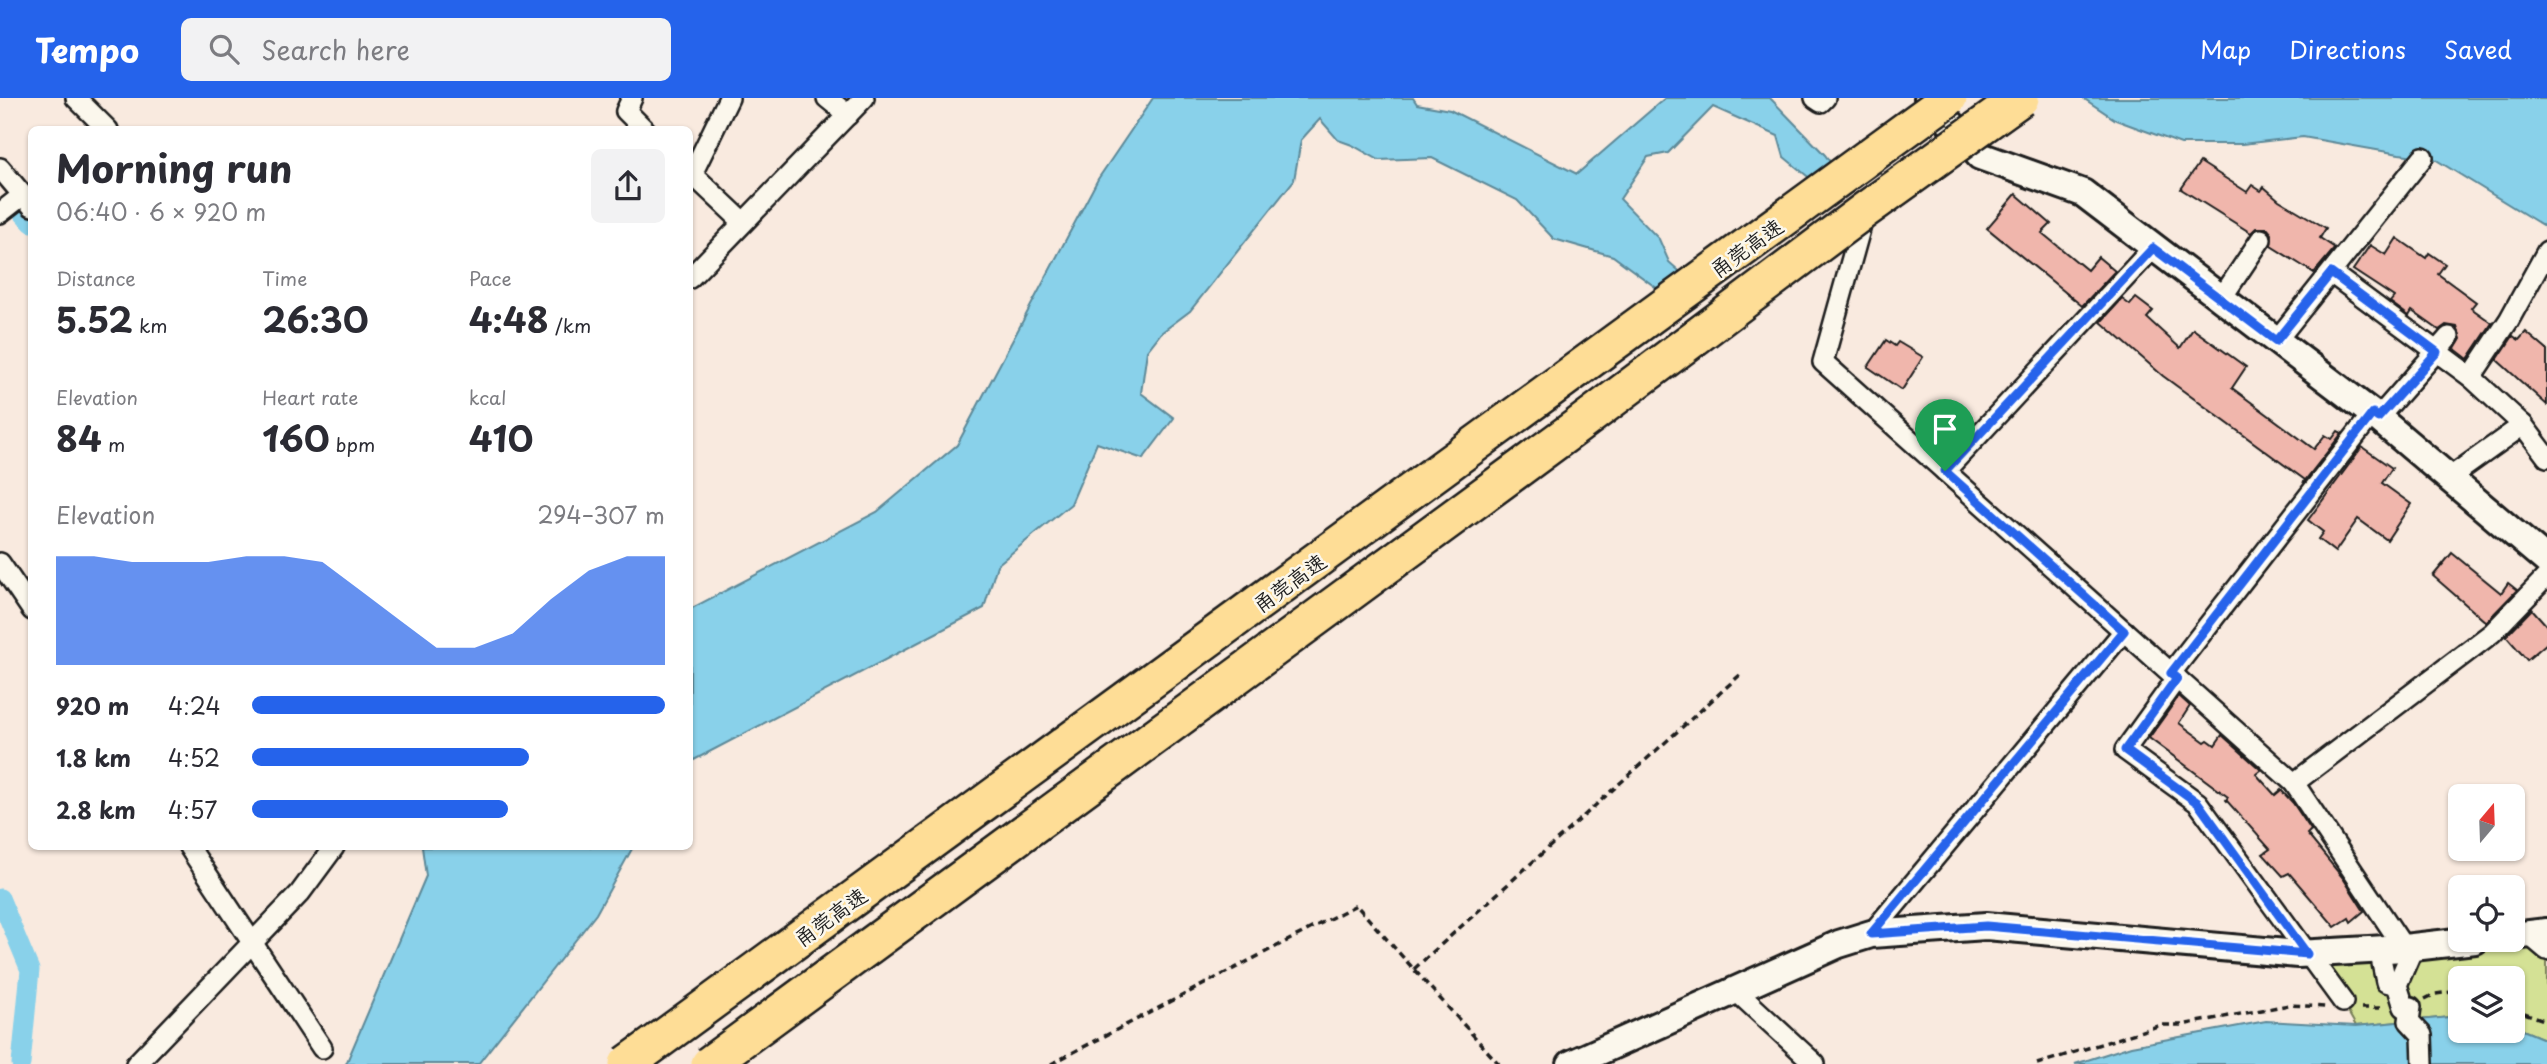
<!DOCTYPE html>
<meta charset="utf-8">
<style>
:root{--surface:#fff;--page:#f2f2f3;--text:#2b2b33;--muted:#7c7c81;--accent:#2563eb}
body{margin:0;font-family:"Playpen Sans","LXGW WenKai TC",sans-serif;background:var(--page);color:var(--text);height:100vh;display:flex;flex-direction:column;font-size:26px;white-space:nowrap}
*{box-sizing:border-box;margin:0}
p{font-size:23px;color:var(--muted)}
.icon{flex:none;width:38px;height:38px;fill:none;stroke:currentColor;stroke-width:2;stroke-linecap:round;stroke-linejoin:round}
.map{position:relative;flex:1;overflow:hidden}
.panel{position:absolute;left:28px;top:28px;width:665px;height:724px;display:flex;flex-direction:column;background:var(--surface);border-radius:10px;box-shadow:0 2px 5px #0004}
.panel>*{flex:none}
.needle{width:46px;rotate:19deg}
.fabs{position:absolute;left:2448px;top:686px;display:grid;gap:14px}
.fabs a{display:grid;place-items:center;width:77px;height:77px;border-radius:10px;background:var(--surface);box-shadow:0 2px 5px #0004;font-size:35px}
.pin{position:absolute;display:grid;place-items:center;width:60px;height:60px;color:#fff;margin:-72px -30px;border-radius:50% 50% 50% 0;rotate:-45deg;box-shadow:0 0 7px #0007}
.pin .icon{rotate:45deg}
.round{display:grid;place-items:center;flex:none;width:74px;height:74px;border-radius:10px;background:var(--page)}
.summary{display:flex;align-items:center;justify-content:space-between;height:119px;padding:0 28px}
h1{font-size:38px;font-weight:700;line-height:52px}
.stats{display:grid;grid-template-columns:repeat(3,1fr);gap:10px;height:119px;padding:7px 28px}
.stats div{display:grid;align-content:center}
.stats b{font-size:35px;font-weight:700}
.stats small{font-size:19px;font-weight:400}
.stats p{font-size:19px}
.chart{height:196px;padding:14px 28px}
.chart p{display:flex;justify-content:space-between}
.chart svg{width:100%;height:126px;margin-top:7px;fill:var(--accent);opacity:.7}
ul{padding:0 28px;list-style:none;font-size:23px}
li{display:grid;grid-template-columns:112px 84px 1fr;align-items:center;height:52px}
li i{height:18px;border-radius:9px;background:var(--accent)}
header{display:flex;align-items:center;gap:42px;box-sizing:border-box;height:98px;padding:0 35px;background:var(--accent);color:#fff}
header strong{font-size:33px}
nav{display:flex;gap:38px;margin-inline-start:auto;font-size:24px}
.search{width:490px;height:63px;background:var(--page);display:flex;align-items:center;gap:18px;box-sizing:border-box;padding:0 24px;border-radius:10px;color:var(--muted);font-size:26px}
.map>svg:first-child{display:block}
.green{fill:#d4e195;stroke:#787e58;stroke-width:2}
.water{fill:#89d1ea;stroke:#5d8998;stroke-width:2}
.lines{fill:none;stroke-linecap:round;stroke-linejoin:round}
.canal{stroke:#89d1ea;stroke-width:19}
.building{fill:#f0b6ac;stroke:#1c1c1c;stroke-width:2}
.street-casing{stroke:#1c1c1c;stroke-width:24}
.secondary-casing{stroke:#1c1c1c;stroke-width:32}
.path{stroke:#1c1c1c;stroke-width:3.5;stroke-dasharray:7 5;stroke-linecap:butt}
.street{stroke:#fbf7ec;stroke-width:19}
.secondary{stroke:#fbf7ec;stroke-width:26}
.highway-bridge-casing{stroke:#1c1c1c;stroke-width:40;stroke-linecap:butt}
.highway-bridge{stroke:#fedd96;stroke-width:35}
.route-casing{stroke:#fff;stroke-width:14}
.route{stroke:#2563eb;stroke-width:9}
.labels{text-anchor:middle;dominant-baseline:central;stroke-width:5;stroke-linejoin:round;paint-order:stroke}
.street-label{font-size:21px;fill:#1c1c1c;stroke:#fbf7ec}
</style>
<header>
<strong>Tempo</strong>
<div class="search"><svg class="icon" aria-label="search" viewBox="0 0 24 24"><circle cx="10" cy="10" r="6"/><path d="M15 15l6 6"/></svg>Search here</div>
<nav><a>Map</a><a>Directions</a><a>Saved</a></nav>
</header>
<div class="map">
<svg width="2547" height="966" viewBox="0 0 2547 966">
<rect width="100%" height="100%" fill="#f9eadf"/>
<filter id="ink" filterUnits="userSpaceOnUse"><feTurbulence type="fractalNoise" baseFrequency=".0143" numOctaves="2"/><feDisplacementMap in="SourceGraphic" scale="14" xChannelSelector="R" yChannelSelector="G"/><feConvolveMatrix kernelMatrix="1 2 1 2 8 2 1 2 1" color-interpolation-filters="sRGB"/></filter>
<g filter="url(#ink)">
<path class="green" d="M2547 845V942L2513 928V880H2460V918L2356 928 2321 867Z"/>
<g class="water">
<path d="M1153 0H1413L1417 6 1450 12 1577 76 1665 0H1770L1825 57 1841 79 1824 92 1784 59 1778 38 1713 9 1668 55 1648 59 1620 101 1659 141 1669 164 1695 187 1669 199 1613 158 1554 141 1517 102 1432 60 1379 62 1352 47 1338 42 1320 21 1301 42 1294 82 1190 213 1161 235 1147 253 1141 295 1174 320 1143 361 1097 345 1071 406 997 467 984 510 690 664V511L877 414 957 347 1098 81Z"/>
<path d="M2083 0H2547V130L2433 60 2399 56 2303 39 2242 46H2181L2116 22Z"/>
<path d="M422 749H633L596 816 478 966H346L426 778Z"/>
<path d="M2460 918V933H2513V928L2547 942V966H2075L2131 948 2266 923 2356 928Z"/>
</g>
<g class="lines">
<g class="canal">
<path d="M22 114 32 125"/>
<path d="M0 800 30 872 21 966"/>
</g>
</g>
<g class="building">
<path d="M2200 64 2247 94 2252 87 2261 93 2264 89 2279 102 2326 130 2320 140 2335 150 2314 175 2271 148 2272 136 2267 130H2256L2251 135 2181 91Z"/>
<path d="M2016 96 2051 126 2042 135 2087 172 2098 159 2115 173 2082 208 1987 130Z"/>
<path d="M2397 140 2426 160 2429 155 2445 166 2438 176 2476 204 2471 210 2492 225 2468 261 2455 251 2461 241 2457 229 2446 227 2439 232 2412 213 2409 218 2390 204 2394 199 2353 172 2370 147 2386 157Z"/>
<path d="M2136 200 2153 213 2147 220 2180 250 2193 231 2246 269 2232 290 2314 351 2325 337 2332 341 2338 333 2342 335 2303 385 2305 382 2163 278 2101 224 2122 201 2130 207Z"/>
<path d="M2526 234 2547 252V307L2497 262 2513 238 2519 242Z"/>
<path d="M1886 242 1895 248 1898 244 1923 259 1902 292 1868 269Z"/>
<path d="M2362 349 2392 370 2382 385 2411 406 2387 442 2358 421 2335 454 2318 441 2323 434 2308 422Z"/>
<path d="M2452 455 2501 495 2508 485 2517 492 2486 524 2433 478Z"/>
<path d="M2532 511 2547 528V545L2527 562 2506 538Z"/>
<path d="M2179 598 2190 608 2179 625 2205 644 2208 642 2215 647 2222 637 2261 672 2256 676 2275 697 2281 692 2293 705 2311 732 2307 736 2343 780 2364 813 2351 824 2349 820 2335 829 2289 775 2283 778 2263 756 2270 751 2226 702 2228 699 2149 640Z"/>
</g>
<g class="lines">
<g class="street-casing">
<g id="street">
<path d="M76 0 108 32"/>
<path d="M632 0 626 13 645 32"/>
<path d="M827 0 848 17"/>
<path d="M1815 0 1821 4 1825 0"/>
<path d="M0 70 32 108"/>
<path d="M690 74 743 124"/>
<path d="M690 80 729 0"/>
<path d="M0 115 23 97"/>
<path d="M1864 117 1823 264 2294 685 2404 850"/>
<path d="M2331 175 2471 279"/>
<path d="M690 180 864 0"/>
<path d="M2221 201 2261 141"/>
<path d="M2276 243 2423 59"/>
<path d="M2378 320 2449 239"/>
<path d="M2523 327 2547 359"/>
<path d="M1945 373 2153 150"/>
<path d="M2449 380 2523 327 2471 279 2509 222 2547 153"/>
<path d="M0 465 32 512"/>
<path d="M2171 575 2373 315"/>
<path d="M2177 580 2125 652 2198 705 2343 904"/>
<path d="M2294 685 2492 535 2547 478"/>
<path d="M189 749 322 950"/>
<path d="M1871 836 2124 533"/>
<path d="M2528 836 2547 852"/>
<path d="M2379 851 2386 884 2397 887 2404 909"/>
<path d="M2397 887 2414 848"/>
<path d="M1735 892 1815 966"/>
<path d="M2411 909 2409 923 2422 937 2423 966"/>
<path d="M136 966 300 795 334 749"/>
</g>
</g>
<g class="secondary-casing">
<g id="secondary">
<path d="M1928 0 1980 58 2083 95 2378 320 2547 463"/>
<path d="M2513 838 2547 834"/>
<path d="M1571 966 1839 846 1871 836 1986 828 2298 856 2404 850 2475 842"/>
</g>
</g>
<g class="path">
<path d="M1414 871 1741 576"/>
<path d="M2425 901 2435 896 2460 893"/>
<path d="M2361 910H2385"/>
<path d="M2513 911 2547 923"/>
<path d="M1051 966 1356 807 1499 966"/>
<path d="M2037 966 2161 927H2181L2289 907 2325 909"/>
</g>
<use href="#street" class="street"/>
<use href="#secondary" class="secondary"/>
<g class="highway-bridge-casing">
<g id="highway-bridge">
<path d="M627 966 1949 0"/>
<path d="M709 966 1576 329 1865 112 2021 0"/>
</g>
</g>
<use href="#highway-bridge" class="highway-bridge"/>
</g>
</g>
<g class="lines" filter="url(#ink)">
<g class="route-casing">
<path id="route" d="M2153 150 2276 243 2331 175 2437 254 2378 320 2373 315 2171 575 2177 580 2125 652 2198 705 2307 856 1986 828 1871 836 2124 533 1945 373Z"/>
</g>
<use href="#route" class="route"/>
</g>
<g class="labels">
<g class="street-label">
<text transform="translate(1746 149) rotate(-36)">甬莞高速</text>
<text transform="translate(1289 484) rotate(-36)">甬莞高速</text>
<text transform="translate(830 818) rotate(-36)">甬莞高速</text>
</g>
</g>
</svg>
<div class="fabs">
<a><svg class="needle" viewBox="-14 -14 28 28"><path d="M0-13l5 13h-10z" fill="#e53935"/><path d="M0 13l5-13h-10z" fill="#7c7c81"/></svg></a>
<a><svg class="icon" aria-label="locate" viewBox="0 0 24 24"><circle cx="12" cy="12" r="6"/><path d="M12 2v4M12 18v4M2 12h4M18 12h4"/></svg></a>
<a><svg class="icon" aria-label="layers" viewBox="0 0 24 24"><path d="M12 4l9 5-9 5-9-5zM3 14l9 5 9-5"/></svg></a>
</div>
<div class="pin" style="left:1945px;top:373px;background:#1e9e55"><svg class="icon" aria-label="arrive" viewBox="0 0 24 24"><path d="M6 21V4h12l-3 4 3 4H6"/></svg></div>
<section class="panel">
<div class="summary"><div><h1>Morning run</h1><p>06:40 · 6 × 920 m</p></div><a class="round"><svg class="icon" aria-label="share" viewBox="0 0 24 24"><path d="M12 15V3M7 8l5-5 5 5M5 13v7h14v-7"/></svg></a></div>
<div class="stats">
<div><p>Distance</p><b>5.52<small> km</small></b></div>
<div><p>Time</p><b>26:30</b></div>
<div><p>Pace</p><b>4:48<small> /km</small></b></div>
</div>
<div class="stats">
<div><p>Elevation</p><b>84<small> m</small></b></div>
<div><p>Heart rate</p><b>160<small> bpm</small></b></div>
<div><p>kcal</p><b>410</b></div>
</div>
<div class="chart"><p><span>Elevation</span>294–307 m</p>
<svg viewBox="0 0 160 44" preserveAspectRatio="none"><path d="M0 44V6L10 6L20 8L30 8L40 8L50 6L60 6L70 8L80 18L90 28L100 38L110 38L120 33L130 21L140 11L150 6L160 6V44z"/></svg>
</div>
<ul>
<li><b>920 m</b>4:24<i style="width:100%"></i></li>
<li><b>1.8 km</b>4:52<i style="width:67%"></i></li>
<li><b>2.8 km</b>4:57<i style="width:62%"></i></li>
</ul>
</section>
</div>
